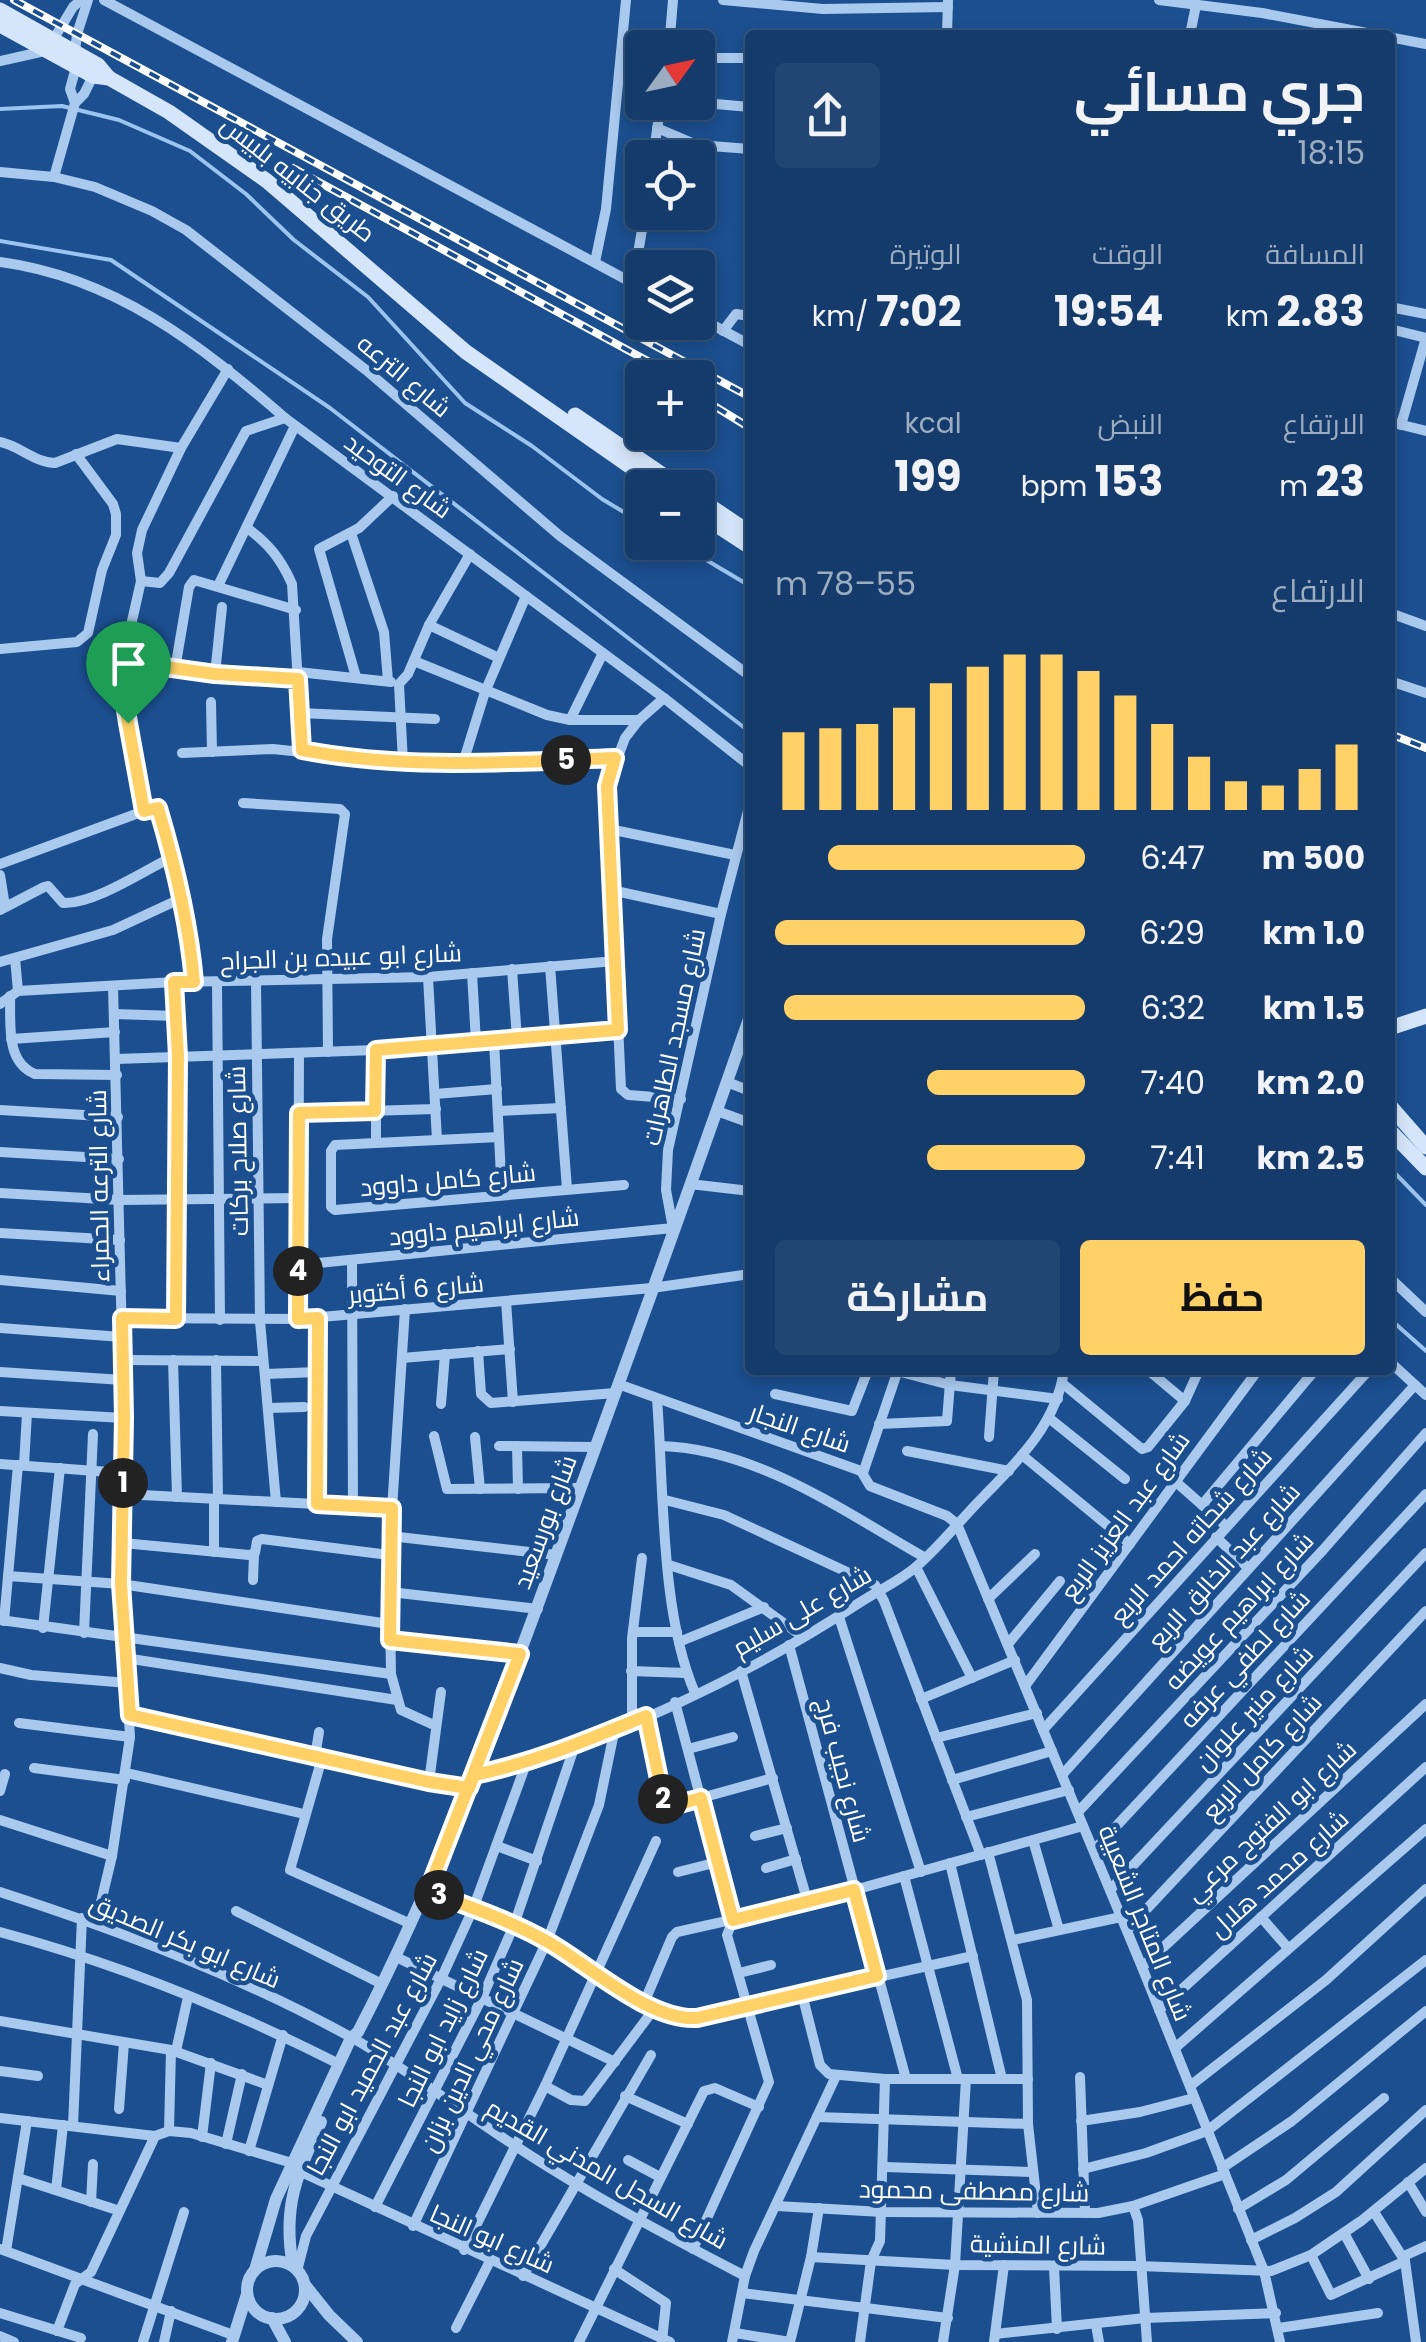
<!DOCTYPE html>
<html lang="ar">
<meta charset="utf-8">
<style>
:root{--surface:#143b6b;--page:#214673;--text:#f1f3f6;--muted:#9dadc1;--line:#33557e;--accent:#ffd166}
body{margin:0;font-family:Poppins,Cairo,sans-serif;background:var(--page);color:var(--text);direction:rtl;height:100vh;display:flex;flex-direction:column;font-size:38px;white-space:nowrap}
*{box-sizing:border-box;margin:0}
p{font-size:32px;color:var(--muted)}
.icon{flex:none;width:55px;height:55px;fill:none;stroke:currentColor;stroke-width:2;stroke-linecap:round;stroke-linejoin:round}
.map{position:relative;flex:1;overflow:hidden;direction:ltr}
.drawer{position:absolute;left:745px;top:30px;width:650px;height:1345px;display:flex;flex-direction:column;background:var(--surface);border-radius:10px;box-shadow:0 5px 15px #0003,0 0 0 2px var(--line);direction:rtl}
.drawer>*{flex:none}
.needle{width:65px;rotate:57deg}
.controls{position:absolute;left:625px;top:30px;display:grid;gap:20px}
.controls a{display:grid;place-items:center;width:90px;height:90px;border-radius:10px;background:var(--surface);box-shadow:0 5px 15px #0003,0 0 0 2px var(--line);font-size:50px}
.pin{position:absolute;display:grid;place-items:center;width:85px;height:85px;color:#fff;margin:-102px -42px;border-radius:50% 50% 50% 0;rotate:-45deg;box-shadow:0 0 10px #0007}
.pin .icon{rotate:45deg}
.km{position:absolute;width:50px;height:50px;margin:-25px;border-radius:50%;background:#222;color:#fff;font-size:28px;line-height:50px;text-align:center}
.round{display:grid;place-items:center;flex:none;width:105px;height:105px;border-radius:10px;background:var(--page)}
.headline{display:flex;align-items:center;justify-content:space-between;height:170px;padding:0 30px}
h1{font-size:55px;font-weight:700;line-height:75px}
.figures{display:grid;grid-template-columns:repeat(3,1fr);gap:15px;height:170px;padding:10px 30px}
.figures div{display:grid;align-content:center}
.figures b{font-size:42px;font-weight:700}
.figures small{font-size:28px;font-weight:400}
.figures p{font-size:28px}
.chart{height:280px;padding:20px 30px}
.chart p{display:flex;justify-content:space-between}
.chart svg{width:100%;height:180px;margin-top:10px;stroke:var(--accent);stroke-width:6}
.cta{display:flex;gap:20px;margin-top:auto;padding:20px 30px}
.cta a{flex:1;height:115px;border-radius:10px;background:var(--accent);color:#111;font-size:40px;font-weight:700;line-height:115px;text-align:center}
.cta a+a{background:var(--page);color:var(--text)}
ul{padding:0 30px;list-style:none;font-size:32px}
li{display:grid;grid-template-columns:160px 120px 1fr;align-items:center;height:75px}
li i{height:25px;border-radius:12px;background:var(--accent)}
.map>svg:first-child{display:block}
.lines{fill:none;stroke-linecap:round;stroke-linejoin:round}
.stream{stroke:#9cc4f0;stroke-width:4}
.minor{stroke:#a9c9ee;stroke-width:10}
.tertiary{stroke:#a9c9ee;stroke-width:12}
.secondary{stroke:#d6e6fa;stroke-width:15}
.rail-casing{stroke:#fff;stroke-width:8}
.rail{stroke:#1b4f8f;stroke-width:4;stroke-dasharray:11;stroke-linecap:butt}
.route-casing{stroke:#fff;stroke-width:20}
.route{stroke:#ffd166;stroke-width:12}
.labels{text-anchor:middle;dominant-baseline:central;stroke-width:9;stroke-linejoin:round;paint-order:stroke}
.street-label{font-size:25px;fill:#fff;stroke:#1b4f8f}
</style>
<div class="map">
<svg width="1426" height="2342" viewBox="0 0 1426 2342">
<rect width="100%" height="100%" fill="#1b4f8f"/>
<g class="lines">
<g class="stream">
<path d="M0 109 62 106 119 120 190 151 246 194 294 240 368 297 465 403 532 446 602 499 642 523"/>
<path d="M0 241 111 260 330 408 750 732"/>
<path d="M676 542 750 586"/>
<path d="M1390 1168 1426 1205"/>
<path d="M1390 1319 1426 1351"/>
</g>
<g class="minor">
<path d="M104 0 642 288"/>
<path d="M723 0 823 9 948 7"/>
<path d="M1159 0 1262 13 1426 44"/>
<path d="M947 35 948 0"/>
<path d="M1190 35 1196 5"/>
<path d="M53 40 73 7 81 0"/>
<path d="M669 48 673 0"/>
<path d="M75 52 77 34 88 0"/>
<path d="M698 58H750"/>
<path d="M0 61 45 51"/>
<path d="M692 102 750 107"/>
<path d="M75 103 70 89 76 67"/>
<path d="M657 128 697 145 750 149"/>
<path d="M653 158 661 102"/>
<path d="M0 172 54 177 95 187 152 211 186 230 366 370 560 536 750 676"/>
<path d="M54 177 75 103 84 94 93 76"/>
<path d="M0 262C114 277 201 345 285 418L664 698 750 766"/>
<path d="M595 262 606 209 626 0"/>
<path d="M633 283 645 212"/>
<path d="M1390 307 1426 314"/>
<path d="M698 317 750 345"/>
<path d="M1390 329 1426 338 1401 425"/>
<path d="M723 331 736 314 750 316"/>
<path d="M1390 422 1426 431"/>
<path d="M0 442C20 446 35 463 55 463L117 439 181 448"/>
<path d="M247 528C269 544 281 559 292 584L302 750"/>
<path d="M351 533 384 632 388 681"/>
<path d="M141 581 160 583 169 573 246 431 285 418"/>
<path d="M218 586 295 426"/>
<path d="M1390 613 1426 626"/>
<path d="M429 625 499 658"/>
<path d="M0 649 77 642 88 633 102 570 116 535V514L113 504 76 454"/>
<path d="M123 661 215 674 298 679"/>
<path d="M414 661 547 715 570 720H639"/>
<path d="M175 669 189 587 194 580 296 610"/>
<path d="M298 672 391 682"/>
<path d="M215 674 222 607"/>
<path d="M356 677 319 549 359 528 393 496"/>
<path d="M1390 681 1426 693"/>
<path d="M664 698 639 720 625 738 607 786 621 1089 628 1095 681 1099"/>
<path d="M211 702 212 752"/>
<path d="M300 713 435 719"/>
<path d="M570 720 603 653"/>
<path d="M182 753 273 749 415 764 615 758"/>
<path d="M403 763 399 684 408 674 429 625 470 554"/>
<path d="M463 763 485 692 526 596"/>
<path d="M243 803 340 809 345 814 327 939 328 1052"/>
<path d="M609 829 735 855"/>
<path d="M0 864 144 811"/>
<path d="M0 875 5 906"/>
<path d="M611 890 721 914"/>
<path d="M0 910 44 887 48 886 63 903C94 904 142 872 172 857"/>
<path d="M15 958 18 991"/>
<path d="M0 962 113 930 182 898"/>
<path d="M550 966 567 1189"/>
<path d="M512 969 517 1039"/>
<path d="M472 973 476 1042"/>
<path d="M428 977 437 1140"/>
<path d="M256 981 260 1321 276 1502"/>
<path d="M174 982 179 1057 176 1319"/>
<path d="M194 982 191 942 159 809 155 806 144 811 122 684 123 661 141 581 137 553 142 530 181 448 228 369"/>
<path d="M217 982 220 1320"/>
<path d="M10 996C11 1023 5 1062 35 1074L117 1075"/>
<path d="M0 1004 18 991 174 982 428 977 615 961"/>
<path d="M114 1014 176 1016"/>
<path d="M11 1039 115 1032"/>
<path d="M494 1041 502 1195"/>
<path d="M376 1050V1143"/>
<path d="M116 1059 376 1050 618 1030"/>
<path d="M727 1082 750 1091"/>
<path d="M435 1094 497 1089"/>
<path d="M0 1110 118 1117"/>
<path d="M498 1111 561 1108"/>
<path d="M717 1111 750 1123"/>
<path d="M299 1113 436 1109"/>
<path d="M499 1137 335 1145 331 1151V1207L335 1210 624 1185"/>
<path d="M0 1152 119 1159"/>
<path d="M690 1184 750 1191"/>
<path d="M0 1193 120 1200 299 1198"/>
<path d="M0 1233 120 1240"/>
<path d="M352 1261 353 1506"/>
<path d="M298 1265 673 1228 666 1190 668 1150 721 914 750 803"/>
<path d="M1390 1278 1426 1312"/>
<path d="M0 1280 121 1291"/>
<path d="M506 1301 513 1402"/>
<path d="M405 1309 389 1555 391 1674 401 1710 436 1726"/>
<path d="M122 1318 298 1319 652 1288 750 1274"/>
<path d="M298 1319 299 1053"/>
<path d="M0 1328 122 1337"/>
<path d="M478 1351 481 1394 491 1403 615 1393"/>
<path d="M402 1358 510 1349"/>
<path d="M123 1360 263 1361"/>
<path d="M173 1360 177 1497"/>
<path d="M216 1360 218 1499"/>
<path d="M1390 1362 1426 1395"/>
<path d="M1148 1370 1185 1401"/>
<path d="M897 1371 950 1385 1058 1399"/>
<path d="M0 1372 123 1380"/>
<path d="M265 1374 318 1372"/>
<path d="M1062 1383 1142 1449 1148 1447 1185 1401 1199 1370"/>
<path d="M618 1384 861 1471 870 1486 947 1516 957 1524 1142 1967 1264 2271 1280 2342"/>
<path d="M775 1394 852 1411 868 1370"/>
<path d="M657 1399C664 1488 660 1612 695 1693"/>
<path d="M441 1404 445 1354"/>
<path d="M268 1408 304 1407"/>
<path d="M0 1411 124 1418"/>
<path d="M1049 1418 1125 1479"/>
<path d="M879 1424 947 1421 951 1370"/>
<path d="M434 1436 447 1489 581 1488"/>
<path d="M475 1437 480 1489"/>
<path d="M989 1437 994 1370"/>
<path d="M499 1446 596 1447"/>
<path d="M517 1446 518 1489"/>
<path d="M661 1446C757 1449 843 1511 924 1557"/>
<path d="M907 1451 1009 1471"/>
<path d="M1022 1455 1130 1544"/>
<path d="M0 1464 123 1473"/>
<path d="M24 1465 27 1413"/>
<path d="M863 1473 898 1370"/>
<path d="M1176 1482 1226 1526"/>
<path d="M123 1494 392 1508"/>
<path d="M665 1500 724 1515 875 1585 884 1601 981 1855"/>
<path d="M317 1504 318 1317"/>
<path d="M1202 1505 1315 1370"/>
<path d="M390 1536 556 1555"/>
<path d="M1216 1537 1248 1568"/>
<path d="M123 1543 249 1555 255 1553 257 1541 262 1539 389 1555"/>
<path d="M214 1552V1499"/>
<path d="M669 1565 731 1585 803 1637"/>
<path d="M916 1567 972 1678"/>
<path d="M8 1576 121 1584 389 1624"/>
<path d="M253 1580 254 1554"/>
<path d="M390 1592 538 1609"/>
<path d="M988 1599 1035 1554"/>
<path d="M839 1617 921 1872"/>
<path d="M0 1620 391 1674"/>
<path d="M4 1621 18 1465"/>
<path d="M43 1628 60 1468"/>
<path d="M633 1632H677"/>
<path d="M84 1633 93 1434"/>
<path d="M390 1640 520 1654"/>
<path d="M679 1642 764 1607"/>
<path d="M1008 1644 1060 1581"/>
<path d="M789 1645 906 2079"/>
<path d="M125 1658 397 1700"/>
<path d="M0 1668 31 1675 128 1683"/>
<path d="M631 1671 686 1673"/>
<path d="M741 1671 808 1903"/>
<path d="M1025 1686 1258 1370"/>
<path d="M921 1699 1015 1660"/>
<path d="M675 1702 733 1920 727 1935 769 2082 693 2249"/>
<path d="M130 1715 429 1782 469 1788"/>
<path d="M646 1716 665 1808 773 1778"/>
<path d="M632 1722V1638L642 1558"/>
<path d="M19 1723 130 1737"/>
<path d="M1043 1730 1369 1370"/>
<path d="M936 1738 1037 1713"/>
<path d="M688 1749 733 1737"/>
<path d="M315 1757 319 1732"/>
<path d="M322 1758 290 1870 411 1924"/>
<path d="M34 1768 125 1780"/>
<path d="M127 1773 304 1814"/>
<path d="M474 1775C601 1748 750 1674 859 1603 877 1591 900 1581 917 1566 941 1545 962 1518 985 1495 1020 1459 1057 1422 1064 1370"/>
<path d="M1062 1775 1415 1385"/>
<path d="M952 1780 1052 1751"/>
<path d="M429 1782 441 1692"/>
<path d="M0 1791 5 1774"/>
<path d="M1078 1812 1323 1550 1426 1433"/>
<path d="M966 1817 1069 1790"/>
<path d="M0 1820 112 1856"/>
<path d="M755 1836 787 1828"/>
<path d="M1033 1840 1059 1930"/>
<path d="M497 1846 537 1861"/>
<path d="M1094 1850 1426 1494"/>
<path d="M988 1852 1027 2000 1028 2124 1038 2213"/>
<path d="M950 1863 1002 2079"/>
<path d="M766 1868 796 1859"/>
<path d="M678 1872 718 1862"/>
<path d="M904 1876 958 2079"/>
<path d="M1110 1890 1426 1553"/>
<path d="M427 1891 547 1941 654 2009 690 2019 973 1956"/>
<path d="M0 1892C123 1932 243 1977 356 2040 411 2072 461 2111 514 2145 588 2194 666 2235 745 2276"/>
<path d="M236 1911 382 1984"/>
<path d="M1261 1917 1288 1948"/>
<path d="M96 1923 112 1856 130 1737 121 1584 124 1418 113 986"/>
<path d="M1127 1930 1426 1611"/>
<path d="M0 1932C116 1963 232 2010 339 2064"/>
<path d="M1013 1940 1121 1917"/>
<path d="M396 1957 615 2062"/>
<path d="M1142 1967 1426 1704"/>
<path d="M739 1973 771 1965"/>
<path d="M802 1994 820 2065 829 2074 885 2079H1028"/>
<path d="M644 2003 672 1937 677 1932 808 1903 1083 1826"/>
<path d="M1159 2010 1426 1767"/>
<path d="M0 2021 171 2050 268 2085"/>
<path d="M1175 2048 1426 1829"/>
<path d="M176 2051 188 1997"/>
<path d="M0 2071 38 2076"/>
<path d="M1080 2077 1085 2213"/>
<path d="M545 2086 571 2100 585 2101 654 2009"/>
<path d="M1190 2086 1326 1980 1426 1889"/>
<path d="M625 2096 688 2124"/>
<path d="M119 2109 124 2043"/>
<path d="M817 2117 1028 2124"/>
<path d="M0 2118 155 2136 169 2131 191 2133 292 2163"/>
<path d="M1081 2121 1140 2112 1194 2098"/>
<path d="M73 2126 82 1918"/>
<path d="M169 2131 171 2050"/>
<path d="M202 2137 211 2063"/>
<path d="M226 2144 242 2074"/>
<path d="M249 2151 283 2035"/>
<path d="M628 2160 660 2177"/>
<path d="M885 2167 1032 2172"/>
<path d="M1222 2168 1292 2121 1426 2011"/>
<path d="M1083 2169 1146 2153 1207 2131 1426 1960"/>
<path d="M299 2171 670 2342"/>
<path d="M18 2178 117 2210"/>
<path d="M1408 2182 1426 2212"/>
<path d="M56 2190 63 2125"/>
<path d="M91 2202 93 2164"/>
<path d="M777 2206 882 2212 1098 2213 1133 2206 1225 2174"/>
<path d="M1133 2206 1138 2220 1147 2342"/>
<path d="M375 2207 482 1998 514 1925 574 1748"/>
<path d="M1238 2209 1286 2180 1384 2098"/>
<path d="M1374 2212 1405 2261 1416 2342"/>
<path d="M413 2226 547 1941 599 1805 615 1728"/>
<path d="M1344 2233 1369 2279"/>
<path d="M1251 2240 1295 2218 1336 2192 1426 2110"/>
<path d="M0 2249 233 2335"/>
<path d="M464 2250 545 2086 656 1841"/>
<path d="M6 2251 27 2121"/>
<path d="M1311 2255 1331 2295 1405 2261"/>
<path d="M1404 2256 1426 2246"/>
<path d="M811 2257 955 2265 1139 2266 1271 2271 1311 2255 1361 2221 1426 2168"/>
<path d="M1054 2267 1057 2329"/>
<path d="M614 2269 666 2303 662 2341"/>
<path d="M297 2271 306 2236 441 1979 473 1909 526 1764"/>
<path d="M523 2276 651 2055"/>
<path d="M742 2293 948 2318"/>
<path d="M0 2313 81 2338"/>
<path d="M1096 2325 1099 2342"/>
<path d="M456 2328 490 2261"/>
<path d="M1279 2328 1378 2313"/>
<path d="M57 2331 75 2284 91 2272 155 2136"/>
<path d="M735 2333 790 2342"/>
<path d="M995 2334 1145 2318 1276 2313"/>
<path d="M0 2336 14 2342"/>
<path d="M143 2342 184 2212"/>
<path d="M164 2342 171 2311"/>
<path d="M579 2342 704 2091 715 2088 759 2107"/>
<path d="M732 2342 745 2276 754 2251 836 2076"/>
<path d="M790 2342 811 2257 819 2208"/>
<path d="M860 2342 871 2261 880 2241 885 2079"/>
<path d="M943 2342 955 2265 966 2079"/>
<path d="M994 2342 1004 2265"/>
</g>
<g class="tertiary">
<circle cx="276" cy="2290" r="29"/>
<path d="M293 2266C282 2207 297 2174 321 2122"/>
<path d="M255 2270 276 2199 351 2038 358 2032C437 1880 496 1719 555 1558 621 1378 687 1197 750 1016"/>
<path d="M305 2285 329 2315 357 2342"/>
<path d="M272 2318 285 2342"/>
<path d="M232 2342 247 2294"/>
</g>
<g class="secondary">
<path d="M0 10 98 65 109 78"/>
<path d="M0 25 93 76 109 78 169 112 267 181 466 352 661 488"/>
<path d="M575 415 682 488"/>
<path d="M698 498 750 533"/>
<path d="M698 513 750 547"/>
<path d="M1390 1028 1426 1016"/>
<path d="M1390 1106 1426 1147"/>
<path d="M1390 1131 1426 1168"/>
</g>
<g class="rail-casing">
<g id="rail">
<path d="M14 0 750 397"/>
<path d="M293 168 679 378"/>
<path d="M698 396 750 428"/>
<path d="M1390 734 1426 748"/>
</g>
</g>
<use href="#rail" class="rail"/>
</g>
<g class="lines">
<g class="route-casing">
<path id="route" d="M128 723 144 811 158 808C175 865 189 923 194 982H174L178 1056 176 1319 122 1318 124 1418 121 1584 130 1715 429 1782 469 1788 474 1775C536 1762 587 1740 646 1716L665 1808 701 1798 733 1920 854 1890 877 1976 697 2018C649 2021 589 1965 548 1942 510 1920 468 1907 428 1891L520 1654 390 1640 392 1508 317 1504 318 1318 298 1319 299 1113 375 1111 376 1050 618 1030 607 786 615 758C510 762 406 770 302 750L298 679 215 674 122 661V684L128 723"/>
</g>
<use href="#route" class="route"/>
</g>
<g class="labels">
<g class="street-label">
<text transform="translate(298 179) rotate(38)">طريق جنابيه بلبيس</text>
<text transform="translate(404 376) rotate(40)">شارع الترعه</text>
<text transform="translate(398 476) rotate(36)">شارع التوحيد</text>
<text transform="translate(341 957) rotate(-2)">شارع ابو عبيده بن الجراح</text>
<text transform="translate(674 1037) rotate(-78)">شارع مسجد الطاهرات</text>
<text transform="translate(238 1151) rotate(-91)">شارع صلاح بركات</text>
<text transform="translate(448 1180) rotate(-5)">شارع كامل داوود</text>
<text transform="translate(99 1186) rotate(-91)">شارع الترعه الحمراء</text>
<text transform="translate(484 1227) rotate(-6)">شارع ابراهيم داوود</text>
<text transform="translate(416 1289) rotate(-5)">شارع 6 أكتوبر</text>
<text transform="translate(800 1428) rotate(19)">شارع النجار</text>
<text transform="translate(1125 1516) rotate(-54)">شارع عبد العزيز الربع</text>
<text transform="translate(545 1522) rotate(-70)">شارع بورسعيد</text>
<text transform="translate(1191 1536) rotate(-48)">شارع شحاته احمد الربع</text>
<text transform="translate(1224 1566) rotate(-48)">شارع عبد الخالق الربع</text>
<text transform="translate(802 1611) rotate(-30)">شارع على سليم</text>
<text transform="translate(1239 1611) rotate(-47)">شارع ابراهيم عويضه</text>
<text transform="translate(1245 1659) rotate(-47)">شارع لطفي عرفه</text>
<text transform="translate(1254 1708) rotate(-47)">شارع منير علوان</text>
<text transform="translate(1262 1757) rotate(-47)">شارع كامل الربع</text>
<text transform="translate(843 1770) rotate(75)">شارع نجيب فرج</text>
<text transform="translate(1271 1821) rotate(-43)">شارع ابو الفتوح مرعي</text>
<text transform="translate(1279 1874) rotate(-42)">شارع محمد هلال</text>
<text transform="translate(1145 1923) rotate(68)">شارع المتاجر الشعبية</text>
<text transform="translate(185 1941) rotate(23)">شارع ابو بكر الصديق</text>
<text transform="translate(443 2028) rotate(-64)">شارع زايد ابو النجا</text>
<text transform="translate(472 2055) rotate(-65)">شارع محي الدين بزان</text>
<text transform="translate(372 2064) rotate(-62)">شارع عبد الحميد ابو النجا</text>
<text transform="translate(607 2174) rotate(30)">شارع السجل المدني القديم</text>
<text transform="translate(974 2191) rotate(1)">شارع مصطفى محمود</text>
<text transform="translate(492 2239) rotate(24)">شارع ابو النجا</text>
<text transform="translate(1038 2245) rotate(1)">شارع المنشية</text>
</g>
</g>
</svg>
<div class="controls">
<a><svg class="needle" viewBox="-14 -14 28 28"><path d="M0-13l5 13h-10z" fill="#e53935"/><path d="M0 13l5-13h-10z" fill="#9dadc1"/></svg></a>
<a><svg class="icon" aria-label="locate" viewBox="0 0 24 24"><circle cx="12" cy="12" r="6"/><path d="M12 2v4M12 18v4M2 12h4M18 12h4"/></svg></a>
<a><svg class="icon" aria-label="layers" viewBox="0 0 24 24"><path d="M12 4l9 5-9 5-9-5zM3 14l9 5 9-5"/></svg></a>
<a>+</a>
<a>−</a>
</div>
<div class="pin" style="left:128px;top:723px;background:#1e9e55"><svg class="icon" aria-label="arrive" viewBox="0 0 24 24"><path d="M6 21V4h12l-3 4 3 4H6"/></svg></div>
<b class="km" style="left:123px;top:1483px">1</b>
<b class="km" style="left:663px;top:1799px">2</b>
<b class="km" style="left:439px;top:1895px">3</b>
<b class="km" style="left:298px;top:1271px">4</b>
<b class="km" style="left:566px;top:760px">5</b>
<section class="drawer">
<div class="headline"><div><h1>جري مسائي</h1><p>18:15</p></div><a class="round"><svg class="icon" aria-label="share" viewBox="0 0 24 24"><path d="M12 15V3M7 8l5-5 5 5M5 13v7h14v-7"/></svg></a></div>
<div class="figures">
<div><p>المسافة</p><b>2.83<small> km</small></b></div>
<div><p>الوقت</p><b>19:54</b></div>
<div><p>الوتيرة</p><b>7:02<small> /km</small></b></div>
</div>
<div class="figures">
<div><p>الارتفاع</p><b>23<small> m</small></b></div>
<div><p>النبض</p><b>153<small> bpm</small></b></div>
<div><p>kcal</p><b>199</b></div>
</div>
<div class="chart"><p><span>الارتفاع</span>55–78 m</p>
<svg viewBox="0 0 160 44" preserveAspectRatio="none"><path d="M5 44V25M15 44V24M25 44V23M35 44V19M45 44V13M55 44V9M65 44V6M75 44V6M85 44V10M95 44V16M105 44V23M115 44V31M125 44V37M135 44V38M145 44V34M155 44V28"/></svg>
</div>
<ul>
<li><b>500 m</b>6:47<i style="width:83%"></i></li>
<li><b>1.0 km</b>6:29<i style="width:100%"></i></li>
<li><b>1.5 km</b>6:32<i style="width:97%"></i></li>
<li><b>2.0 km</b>7:40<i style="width:51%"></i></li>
<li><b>2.5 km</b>7:41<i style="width:51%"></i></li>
</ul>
<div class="cta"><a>حفظ</a><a>مشاركة</a></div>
</section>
</div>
